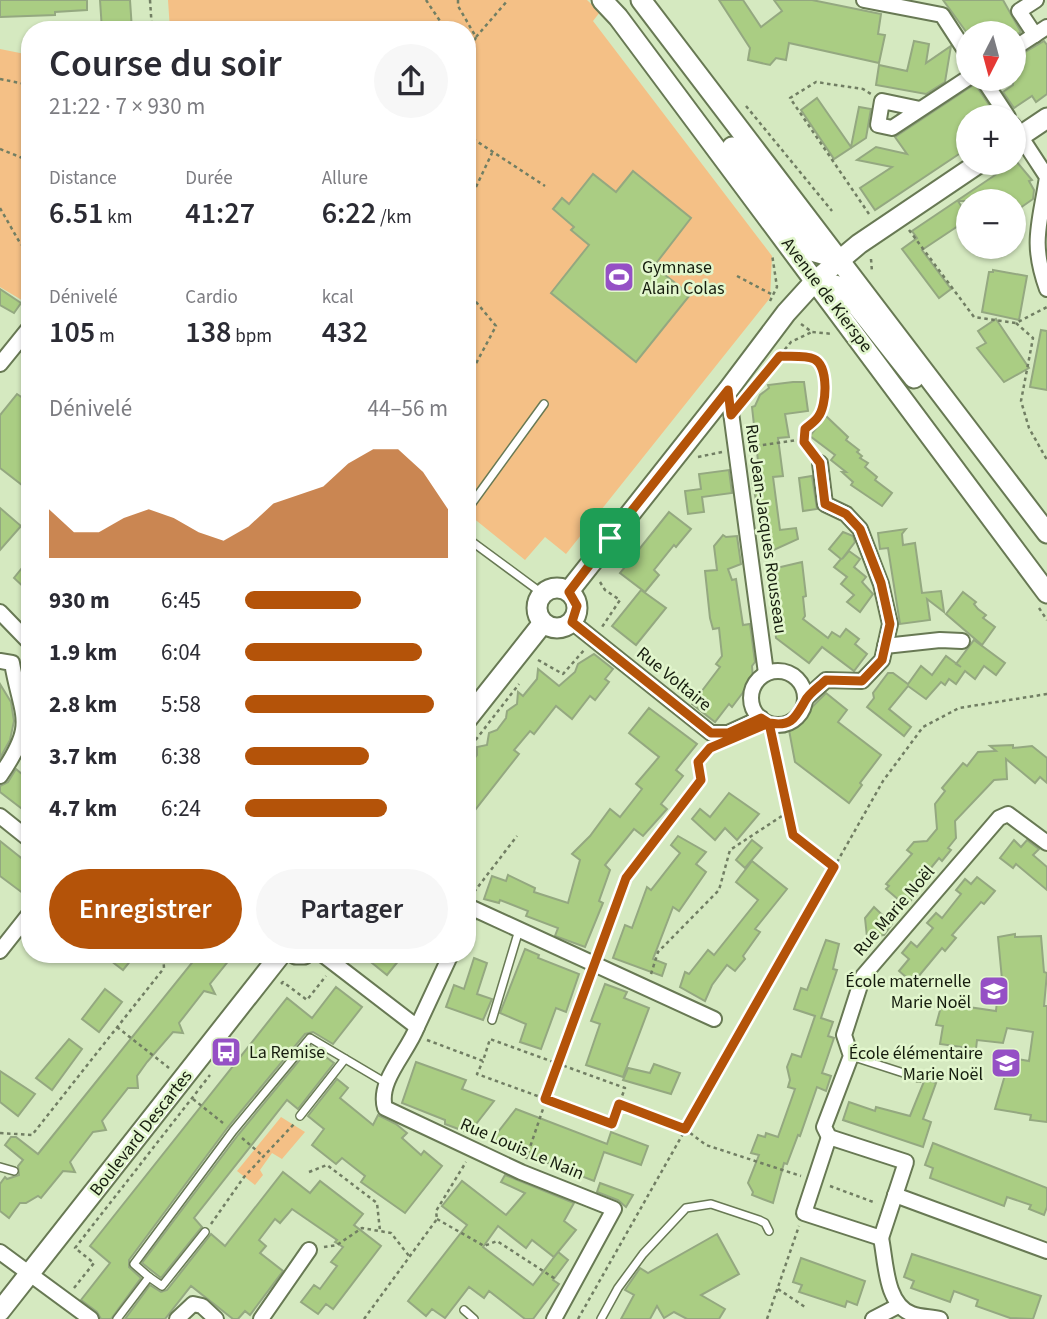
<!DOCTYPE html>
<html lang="fr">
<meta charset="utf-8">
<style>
:root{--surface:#fff;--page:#f7f7f7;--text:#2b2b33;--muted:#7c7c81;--accent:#b45309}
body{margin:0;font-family:"Source Sans 3",sans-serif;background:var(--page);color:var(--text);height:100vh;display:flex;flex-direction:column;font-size:26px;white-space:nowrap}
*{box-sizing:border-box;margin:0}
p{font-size:23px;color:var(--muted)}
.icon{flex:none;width:38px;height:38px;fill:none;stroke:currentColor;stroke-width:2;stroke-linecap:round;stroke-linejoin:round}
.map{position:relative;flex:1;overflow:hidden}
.drawer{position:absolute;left:21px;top:21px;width:455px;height:942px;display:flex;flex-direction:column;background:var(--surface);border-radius:28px;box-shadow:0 2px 5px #0004}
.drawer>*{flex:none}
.needle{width:46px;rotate:186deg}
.buttons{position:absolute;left:956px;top:21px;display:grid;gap:14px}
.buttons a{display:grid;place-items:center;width:70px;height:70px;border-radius:50%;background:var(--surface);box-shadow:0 2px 5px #0004;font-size:35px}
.pin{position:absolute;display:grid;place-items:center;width:60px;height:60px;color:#fff;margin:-30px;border-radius:14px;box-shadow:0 4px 10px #0006}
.round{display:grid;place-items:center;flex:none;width:74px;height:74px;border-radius:37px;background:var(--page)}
.head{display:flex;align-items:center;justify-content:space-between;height:119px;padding:0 28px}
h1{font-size:38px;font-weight:600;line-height:52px}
.stats{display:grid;grid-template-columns:repeat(3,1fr);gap:10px;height:119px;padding:7px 28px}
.stats div{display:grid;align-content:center}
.stats b{font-size:30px;font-weight:600}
.stats small{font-size:19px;font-weight:400}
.stats p{font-size:19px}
.chart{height:196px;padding:14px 28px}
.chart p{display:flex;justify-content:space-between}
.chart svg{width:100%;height:126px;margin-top:7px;fill:var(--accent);opacity:.7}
.button{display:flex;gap:14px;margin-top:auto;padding:14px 28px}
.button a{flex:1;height:80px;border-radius:42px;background:var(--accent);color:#fff;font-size:28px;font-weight:600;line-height:80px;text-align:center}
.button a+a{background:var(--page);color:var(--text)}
ul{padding:0 28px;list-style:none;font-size:23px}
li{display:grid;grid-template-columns:112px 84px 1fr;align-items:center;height:52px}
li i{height:18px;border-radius:9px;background:var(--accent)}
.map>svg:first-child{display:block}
.green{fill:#f4c086}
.building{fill:#aacd83;stroke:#94a880;stroke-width:2}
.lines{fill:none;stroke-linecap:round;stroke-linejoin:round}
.lane-casing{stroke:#687954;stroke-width:10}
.street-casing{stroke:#687954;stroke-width:18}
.secondary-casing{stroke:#687954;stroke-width:23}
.path{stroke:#717e63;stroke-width:2.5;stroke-dasharray:3.5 3.5;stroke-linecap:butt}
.lane{stroke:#fff;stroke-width:7}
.street{stroke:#fff;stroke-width:14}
.secondary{stroke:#fff;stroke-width:19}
.route-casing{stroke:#fff;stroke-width:14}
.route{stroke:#b45309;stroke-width:9}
.labels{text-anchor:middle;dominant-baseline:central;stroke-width:5;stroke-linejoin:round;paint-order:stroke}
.poi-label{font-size:18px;fill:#161d0e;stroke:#e2f6cd;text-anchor:start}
.street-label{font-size:18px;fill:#161d0e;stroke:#e2f6cd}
</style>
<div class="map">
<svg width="1047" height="1319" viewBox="0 0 1047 1319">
<rect width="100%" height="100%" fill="#d5e9c0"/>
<g class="green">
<path d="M168 0H587L600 12 593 21 772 256 770 298 566 554 545 537 525 560 467 513V30H170Z"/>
<path d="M0 49 30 55V305L0 287Z"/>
<path d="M281 1117 305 1132 282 1159 272 1153 260 1170 263 1175 255 1185 237 1171Z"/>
</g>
<g class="building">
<path d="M0 0H87V10L55 12V15L0 17Z"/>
<path d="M100 0H130L132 30H102Z"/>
<path d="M719 0H743L761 27 782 11 774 0H812L881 14 878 34 885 35 879 63 789 43 786 60 776 58 770 65 748 60 750 48Z"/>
<path d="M943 0H1003L1021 32 1013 37V33H967Z"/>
<path d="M914 41 929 44 926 63 951 46 945 82 926 94 876 85 879 65 907 71Z"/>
<path d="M1044 41 1047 45V94L1036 102 1032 96 1014 108 1003 92 1013 85V59Z"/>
<path d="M975 84 997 117H968V148L875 210 860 188 892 167 857 160 876 147 907 154 895 137Z"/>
<path d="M817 98 851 147 859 107 871 109 866 138 834 159 801 110Z"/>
<path d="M1016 161 1032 180 1029 181 1034 190 1033 199 1013 213V201H958L967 215 965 217 967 220 922 250 951 289 939 298 902 249 917 238 912 231Z"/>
<path d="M633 171 691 218 654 266 690 295 636 362 551 293 589 245 571 230 574 227 553 209 562 198 569 204 593 174 616 192Z"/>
<path d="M993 270 1027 276 1019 320 982 312 989 272H993Z"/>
<path d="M0 289 21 303 14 313 0 305Z"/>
<path d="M996 319 1029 368 1004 382 977 348 986 343 978 331Z"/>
<path d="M1041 330 1047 331V390L1030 387Z"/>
<path d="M793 382H804L808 411 785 414 789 437 778 438 783 476 773 477 780 530 796 528 798 539 765 554 763 510H758L752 480 760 479 752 407 755 406 760 395 769 388 768 385Z"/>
<path d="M17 394 30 403V474L22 485 0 468V415Z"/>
<path d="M826 416 848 437 846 440 859 450 857 452 862 456 860 458 868 463 865 467 877 477 875 480 892 493 882 506 851 485 853 482 842 472H846L831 460 835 455 810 436Z"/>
<path d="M729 470 732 493 702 497 704 512 688 514 685 491 701 489 699 474Z"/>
<path d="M812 476 817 509 803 511 799 478Z"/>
<path d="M0 508 21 526 0 550Z"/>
<path d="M669 512 691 529 676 547 674 545 654 570 659 575 645 592 620 573Z"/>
<path d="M906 529 902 534 903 545 915 543 922 593 941 591 944 612 927 599 930 620 900 624 888 548 880 549 878 533Z"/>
<path d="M843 532 853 536 855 542 842 559 849 551 860 559 854 567 866 577 862 582 873 594 860 612 847 602 854 595 841 584 847 577 834 567 841 559 829 549Z"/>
<path d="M723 535 726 537 737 536 741 564 728 569 732 580 736 579 743 625 750 624 755 662 752 666 753 679 732 707 729 704 715 722 692 704 720 667 716 664 722 656 719 628 713 629 710 618 705 571 717 570 714 546Z"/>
<path d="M30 558V593L14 578Z"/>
<path d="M802 562 806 596 803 597 805 616 803 619 828 638 832 632 840 637 846 629 859 639 855 644 867 654 854 671 822 647 809 663 776 638 772 601 776 600 772 569Z"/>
<path d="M641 590 666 608 636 645 612 626Z"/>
<path d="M963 592 976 602 974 604 978 609 986 615 983 618 995 627 982 645 946 614Z"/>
<path d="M974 640 1005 663 996 675 984 666 975 679 965 671 956 684 949 679 945 685 941 682 926 699 908 686 889 709 911 727 904 736 867 707 874 698 873 693 888 673H893L908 684 921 666 932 675 946 656 961 667 956 664Z"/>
<path d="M594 654 613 669 605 679 609 682 595 700 590 696 572 719 556 706 534 734 530 731 514 750 519 754 475 810 467 804V768L477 755V747L487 745 489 733 497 730 506 718 507 711 517 704 518 692 523 696 537 679 538 669 559 686 575 672 578 664Z"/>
<path d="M0 684 11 702 14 721 10 740 0 758Z"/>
<path d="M826 693 847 710 838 722 881 755 860 783 862 785 849 803 795 762 789 730Z"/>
<path d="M649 708 697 744 676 770 683 776 661 804 667 809 643 836 634 829 605 865 610 870 599 901 603 903 585 947 555 936 558 928 526 916 528 911 500 900 499 903 484 899 492 876 506 881 508 875 535 888 534 892 568 903 580 860 572 854 590 836 610 809 620 817 642 789 636 784 659 757 629 733Z"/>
<path d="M1013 745V748L1032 746 1047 758V783L1040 777 1035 783 1006 759 1007 779 994 780 955 821 956 838 948 848 951 850 942 861 939 858 921 880 925 884 906 906 886 889 889 886 886 884 912 854 907 850 914 842 927 841 937 829 935 804 945 791 942 788 963 763 967 766 978 752 996 751 990 746Z"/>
<path d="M16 769 30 781V815L0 792V786L8 782Z"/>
<path d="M729 793 759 814 737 840 725 828 715 840 692 819 700 809 710 817Z"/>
<path d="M678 836 706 852 696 864 706 872 679 911 673 907 653 959 666 964 662 976 613 958 625 925 632 928 647 887 651 890 680 853 671 845Z"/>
<path d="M752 840 762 848 745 868 736 860Z"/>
<path d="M1014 840 1021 847 1027 840 1039 849 1033 855 1047 867V890L1016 864 1013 868 1000 858Z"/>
<path d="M0 841 30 865V887L24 894 0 876Z"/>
<path d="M752 861 787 889 755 929 760 932 743 956 745 959 735 971 727 965 712 985 705 1001 680 987 685 972 689 974 708 950 714 955 758 900 736 882Z"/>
<path d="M977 877 995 891 984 904 981 902 952 935 956 938 945 951 942 948 913 983 899 971 909 959 902 953 911 942 917 947 933 928 927 923 936 913 942 918 961 894 956 890 965 879 971 884Z"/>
<path d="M874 907 892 924 884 935 867 937 865 918Z"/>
<path d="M1015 934V937L1041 936 1044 972 1047 973 1044 1006H1047V1122L1030 1120 1031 1115 995 1109 1005 1075H999L1001 1056 1029 1061 1033 1032 1007 1028 1003 1043 977 1040 976 1049 940 1044 943 1026 936 1025 942 1003 996 1011 998 990H1003L998 937Z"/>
<path d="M826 940 839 944 833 969 837 970 821 1018 833 1022 828 1036 834 1038 822 1073 831 1076 826 1091 817 1087 800 1136 798 1135 787 1164 784 1163 773 1203 752 1195 753 1192 748 1183 759 1155 751 1153 758 1135 765 1137 766 1133 778 1137 795 1089 788 1087 790 1080 787 1067 792 1054 801 1057 815 1016 794 1009 801 988 807 990Z"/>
<path d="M525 949 539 955 538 958 579 974 566 1012 556 1008 541 1049 520 1042 526 1024 500 1013Z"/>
<path d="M102 954H136L123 970Z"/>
<path d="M199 954H234L210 984 215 994 204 991 179 1023 183 1033 173 1032 147 1062 137 1076 138 1088H128L102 1121 106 1130 93 1132 70 1162 75 1172 63 1171 41 1198 38 1196 26 1203H20L9 1218 0 1211V1184L5 1177 7 1179 19 1175 18 1166 23 1160 5 1145 11 1137H16L38 1154Z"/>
<path d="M361 954H404L387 975Z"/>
<path d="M474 958 487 963 477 994 492 999 483 1020 446 1007 454 985 464 989Z"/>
<path d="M605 984 627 992 624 998 649 1008 623 1077 586 1065 600 1024 591 1021Z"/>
<path d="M336 987 362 1007 333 1044 313 1032 305 1034 228 1127 129 1260V1267L141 1278 111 1319H101L97 1312 81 1300 110 1263 90 1246 287 998 312 1018Z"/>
<path d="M105 989 122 1002 99 1032 82 1019Z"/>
<path d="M69 1039 82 1049 52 1090 36 1078Z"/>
<path d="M311 1046 334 1063 298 1109 287 1100 194 1218 202 1227 161 1278 142 1263 238 1135Z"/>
<path d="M416 1062 466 1080 462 1089 494 1101 469 1133 445 1124V1120L402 1103Z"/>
<path d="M654 1064 680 1073 671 1094 623 1080 628 1068 650 1073Z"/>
<path d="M0 1071 35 1094 18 1116 0 1102Z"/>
<path d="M337 1079 348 1088 340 1098 373 1125 378 1115 396 1124 407 1133 402 1138 421 1155 424 1151 442 1166 405 1213 361 1182 365 1176 342 1158 336 1164 312 1145 324 1129 308 1116Z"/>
<path d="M925 1079 936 1083 923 1119 931 1122 923 1147 843 1120 849 1102 875 1111 876 1107 910 1116Z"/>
<path d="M516 1109 607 1144 611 1132 648 1146 641 1165 604 1152 594 1181 491 1141Z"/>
<path d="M933 1143 1047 1188V1207L1044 1215 1029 1209 1031 1205 1007 1197 1004 1206 930 1178 933 1168 925 1165Z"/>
<path d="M283 1172 310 1193 320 1181 363 1214 354 1225 381 1246 333 1309 326 1304 318 1314 301 1302 314 1285 320 1289 337 1266 331 1262 343 1247 335 1242 337 1240 292 1209 280 1223 275 1219 259 1240 266 1246 260 1253 283 1271 250 1315 245 1311 238 1319H233L191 1286 165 1319H125L150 1285 161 1292 167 1290 211 1234 225 1246Z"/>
<path d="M505 1175 574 1203 564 1221 576 1230 554 1257 532 1240 526 1248 498 1226 483 1247 533 1285 558 1252 568 1260 553 1280 559 1284 533 1319H525L489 1291 484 1298 469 1287 445 1318 432 1309 426 1316 408 1301 467 1225 442 1206 462 1181 506 1215 525 1193 501 1182Z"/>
<path d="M600 1183 633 1195 626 1207 618 1200 597 1192Z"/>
<path d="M717 1234 739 1274 701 1295 725 1309 719 1319H687L674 1312 664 1318 657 1306 650 1319H621L634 1295 625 1290 640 1268 648 1273Z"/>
<path d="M912 1254 1041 1296 1033 1319 1010 1318 976 1306 978 1300 954 1291 950 1302 911 1288 914 1281 904 1277Z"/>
<path d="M801 1258 865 1281 857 1305 847 1301 845 1307 799 1292 802 1285 793 1282Z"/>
</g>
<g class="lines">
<g class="lane-casing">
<g id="lane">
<path d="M467 510 544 404"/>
<path d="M467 538 543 594"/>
<path d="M492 1020 519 930"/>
<path d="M851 1056 919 1078"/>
<path d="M300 1116 345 1059"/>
<path d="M0 1167 14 1171"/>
<path d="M149 1277 134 1264 233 1131 310 1038 386 1083"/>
<path d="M464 1310 474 1319"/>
<path d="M117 1319 149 1277 162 1286 205 1232"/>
<path d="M601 1319 618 1288 643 1254 686 1208 711 1204 759 1220 765 1223 769 1231"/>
</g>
</g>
<g class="street-casing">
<g id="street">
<path d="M864 0 942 15 968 55"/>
<path d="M1035 35 1019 11 1036 0"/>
<path d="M1013 49 1047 27"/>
<path d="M983 79 1008 117"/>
<path d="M920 109 882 101 878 125 892 128 968 78"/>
<path d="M1013 125 1047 177C1040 224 1030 242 1047 289"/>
<path d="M0 364 30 327"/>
<path d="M728 390 766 673"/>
<path d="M0 612 30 643"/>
<path d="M572 622 711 733H728L761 718"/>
<path d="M885 646 940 640 962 641"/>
<path d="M0 661 12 663C22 720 37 722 0 776"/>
<circle cx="778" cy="698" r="27"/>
<path d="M805 699 826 680 862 681 882 660 890 624 881 584 860 529 846 514 825 504 820 463"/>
<path d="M0 816 30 840"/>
<path d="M467 919 472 908 714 1019"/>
<path d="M0 951 30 913"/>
<path d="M322 954 417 1027 451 954"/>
<path d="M417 1027C408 1052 377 1081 385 1108L521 1172 614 1209 554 1319"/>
<path d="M829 1137 824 1127 851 1056 844 1035 863 976 999 818 1008 814 1047 843"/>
<path d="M829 1137 906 1162 881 1238 804 1213Z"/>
<path d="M895 1195 1047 1251"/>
<path d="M881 1238C886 1261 885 1304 912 1314 920 1317 931 1317 940 1319"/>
<path d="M0 1252 91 1319"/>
<path d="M177 1319 193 1304 202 1306 216 1319"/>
<path d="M261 1319 309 1250"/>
<path d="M873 1319 898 1306"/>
</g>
</g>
<g class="secondary-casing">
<g id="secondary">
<path d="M602 0 618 17 1047 593"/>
<path d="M641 0 1047 533"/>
<path d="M1013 141 1047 118"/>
<path d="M732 147 812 251 840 259"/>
<path d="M816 280 842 287 914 378"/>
<circle cx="557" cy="608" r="20"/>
<path d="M569 591 728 390 786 313 816 280 859 244 979 163"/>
<path d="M467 719 543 623"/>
<path d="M296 954H304"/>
<path d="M0 1311 281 954"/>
</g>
</g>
<g class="path">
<path d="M150 0 152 30"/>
<path d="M426 0 446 30"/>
<path d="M458 0V6L476 37 467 58"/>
<path d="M476 37 508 0"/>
<path d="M467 55V62"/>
<path d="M0 79 30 85"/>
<path d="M746 106 832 211"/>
<path d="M467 135 545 186"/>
<path d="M0 149 30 161"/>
<path d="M467 206 492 153"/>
<path d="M0 208 20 243 30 253"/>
<path d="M869 214 790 98 816 82 863 89 871 94"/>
<path d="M909 230 974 317 1016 323 1047 307"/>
<path d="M871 259 872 272"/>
<path d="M737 276 773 295"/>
<path d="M467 291 496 326 472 371 467 374"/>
<path d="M770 301 777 287 772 254"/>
<path d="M1016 323 1033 338 1021 401 1029 428 1047 460"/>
<path d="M801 324 812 332 833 334"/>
<path d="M780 356C789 357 805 355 814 359 829 366 827 406 818 418 815 422 809 425 805 429L804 442 812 452"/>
<path d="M758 382 791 342 812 332"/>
<path d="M749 447 804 439"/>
<path d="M698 457 722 452"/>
<path d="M600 582 605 590 620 600 602 627"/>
<path d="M1039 608 1047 620"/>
<path d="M538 660 563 674 585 649"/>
<path d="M771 730 793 835 834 867"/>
<path d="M467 751 519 684"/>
<path d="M474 892 517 836"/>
<path d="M598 950 626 878 701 780 698 762 711 748"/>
<path d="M651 974 658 952 719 890 730 850 788 812"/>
<path d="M281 984 283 982 307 1000 326 976"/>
<path d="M117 1027 169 1068"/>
<path d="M427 1040 483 1061 490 1039 625 1088 612 1123 477 1074 483 1061"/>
<path d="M193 1099 223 1123"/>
<path d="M619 1104 685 1129 706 1145 801 1176"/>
<path d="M0 1133 32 1135 164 968 163 954"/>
<path d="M242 1138 263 1156"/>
<path d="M526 1159 588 976"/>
<path d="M309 1172 327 1165 377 1203 380 1231"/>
<path d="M830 1186 876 1203"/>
<path d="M437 1219 484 1246 497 1241 557 1280"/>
<path d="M211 1224 244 1177 294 1124"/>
<path d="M324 1247 337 1245 362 1228 391 1233 409 1256"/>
<path d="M74 1288 94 1263 75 1248 210 1075"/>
<path d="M778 1289 805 1307"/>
<path d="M364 1319 437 1219 436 1211 466 1162"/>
<path d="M578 1319 883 781 923 727 959 708 1047 694"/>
<path d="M767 1319 799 1226"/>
</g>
<use href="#lane" class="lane"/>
<use href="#street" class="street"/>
<use href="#secondary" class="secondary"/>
</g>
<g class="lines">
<g class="route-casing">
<path id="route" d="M610 538 569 592 577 606 572 622 711 733H728L761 718 769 723 710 748 698 762 701 780 626 878 545 1099 612 1124 619 1104 685 1129 834 867 793 835 769 723C792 727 795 718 805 701 809 693 820 686 826 680L862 681 882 660 890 624 881 583 860 529 846 514 825 504 820 463 804 442 805 429C809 425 815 422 818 417 827 406 829 366 814 359 805 355 789 357 780 356L731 415 728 390 610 538"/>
</g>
<use href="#route" class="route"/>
</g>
<defs>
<g id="stadium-square" transform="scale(1.575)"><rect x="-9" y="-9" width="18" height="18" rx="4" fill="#9550c5" stroke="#e2f6cd"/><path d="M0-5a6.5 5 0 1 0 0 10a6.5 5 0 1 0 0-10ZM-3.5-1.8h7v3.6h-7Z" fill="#fff"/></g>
<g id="school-square" transform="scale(1.575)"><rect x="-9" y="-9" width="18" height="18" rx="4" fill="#9550c5" stroke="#e2f6cd"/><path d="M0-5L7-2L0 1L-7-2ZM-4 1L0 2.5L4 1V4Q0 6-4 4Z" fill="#fff"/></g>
<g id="bus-square" transform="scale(1.575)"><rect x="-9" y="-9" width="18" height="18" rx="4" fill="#9550c5" stroke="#e2f6cd"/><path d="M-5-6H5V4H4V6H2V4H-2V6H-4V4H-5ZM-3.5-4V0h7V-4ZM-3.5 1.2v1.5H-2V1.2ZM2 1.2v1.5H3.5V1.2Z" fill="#fff"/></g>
</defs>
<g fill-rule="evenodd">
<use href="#stadium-square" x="619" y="277"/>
<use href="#school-square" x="994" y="991"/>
<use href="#bus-square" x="226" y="1052"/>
<use href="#school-square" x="1006" y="1063"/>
</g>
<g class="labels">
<g class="poi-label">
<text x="642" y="267">Gymnase<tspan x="642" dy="21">Alain Colas</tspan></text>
<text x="971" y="981" text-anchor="end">École maternelle<tspan x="971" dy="21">Marie Noël</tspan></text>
<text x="249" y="1052">La Remise</text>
<text x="983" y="1053" text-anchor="end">École élémentaire<tspan x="983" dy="21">Marie Noël</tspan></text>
</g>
<g class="street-label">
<text transform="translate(827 295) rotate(53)">Avenue de Kierspe</text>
<text transform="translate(766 529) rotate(82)">Rue Jean-Jacques Rousseau</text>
<text transform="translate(674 679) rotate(39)">Rue Voltaire</text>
<text transform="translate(894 911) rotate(-49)">Rue Marie Noël</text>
<text transform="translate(141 1133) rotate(-52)">Boulevard Descartes</text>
<text transform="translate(522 1149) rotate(23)">Rue Louis Le Nain</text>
</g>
</g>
</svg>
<div class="buttons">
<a><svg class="needle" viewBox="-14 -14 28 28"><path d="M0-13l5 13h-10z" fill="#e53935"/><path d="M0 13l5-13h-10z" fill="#7c7c81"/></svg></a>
<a>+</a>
<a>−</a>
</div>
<div class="pin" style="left:610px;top:538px;background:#1e9e55"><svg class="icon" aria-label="arrive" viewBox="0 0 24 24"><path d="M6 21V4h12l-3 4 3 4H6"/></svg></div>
<section class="drawer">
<div class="head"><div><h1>Course du soir</h1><p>21:22 · 7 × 930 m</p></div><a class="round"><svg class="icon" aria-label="share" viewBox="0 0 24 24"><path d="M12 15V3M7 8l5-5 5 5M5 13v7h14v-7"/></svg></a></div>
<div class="stats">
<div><p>Distance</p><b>6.51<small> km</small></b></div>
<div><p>Durée</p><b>41:27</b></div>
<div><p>Allure</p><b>6:22<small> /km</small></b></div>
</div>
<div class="stats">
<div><p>Dénivelé</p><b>105<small> m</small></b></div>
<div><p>Cardio</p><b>138<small> bpm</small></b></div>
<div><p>kcal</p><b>432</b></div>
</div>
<div class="chart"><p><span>Dénivelé</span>44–56 m</p>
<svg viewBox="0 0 160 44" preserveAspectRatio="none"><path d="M0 44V27L10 35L20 35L30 30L40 27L50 30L60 35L70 38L80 33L90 25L100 22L110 19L120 11L130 6L140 6L150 14L160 27V44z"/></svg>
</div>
<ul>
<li><b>930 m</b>6:45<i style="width:57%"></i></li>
<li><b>1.9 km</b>6:04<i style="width:87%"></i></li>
<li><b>2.8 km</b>5:58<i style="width:93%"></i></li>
<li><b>3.7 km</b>6:38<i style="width:61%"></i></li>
<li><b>4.7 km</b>6:24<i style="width:70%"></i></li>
</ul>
<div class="button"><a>Enregistrer</a><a>Partager</a></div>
</section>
</div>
